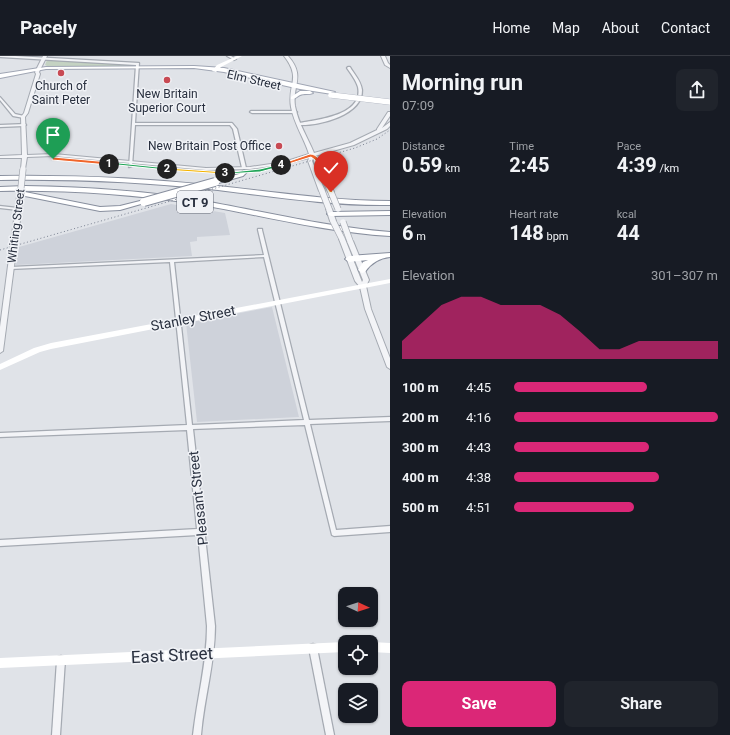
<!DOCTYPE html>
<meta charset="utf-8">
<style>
:root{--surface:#171b24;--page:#20242c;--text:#f1f3f6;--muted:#9ea1a6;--line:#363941;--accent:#db2777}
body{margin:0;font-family:Roboto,sans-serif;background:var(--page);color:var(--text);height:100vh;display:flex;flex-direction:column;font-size:15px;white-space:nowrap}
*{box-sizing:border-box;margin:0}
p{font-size:13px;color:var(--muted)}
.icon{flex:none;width:22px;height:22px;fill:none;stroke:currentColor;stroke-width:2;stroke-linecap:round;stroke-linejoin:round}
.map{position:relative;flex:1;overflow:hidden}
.details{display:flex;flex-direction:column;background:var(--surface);width:340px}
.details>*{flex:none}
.needle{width:26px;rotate:93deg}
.buttons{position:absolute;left:338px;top:531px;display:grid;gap:8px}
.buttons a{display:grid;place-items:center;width:40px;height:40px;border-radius:8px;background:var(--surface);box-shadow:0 1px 3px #0004;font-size:20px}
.pin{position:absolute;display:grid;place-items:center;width:34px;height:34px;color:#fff;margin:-41px -17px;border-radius:50% 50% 50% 0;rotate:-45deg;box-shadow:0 0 4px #0007}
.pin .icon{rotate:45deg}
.km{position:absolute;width:20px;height:20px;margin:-10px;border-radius:50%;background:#222;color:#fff;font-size:11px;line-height:20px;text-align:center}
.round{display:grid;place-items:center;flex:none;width:42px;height:42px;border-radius:8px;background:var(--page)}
.headline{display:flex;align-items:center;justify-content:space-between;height:68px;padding:0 12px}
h1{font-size:22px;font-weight:700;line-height:30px}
.figures{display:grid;grid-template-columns:repeat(3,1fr);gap:6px;height:68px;padding:4px 12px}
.figures div{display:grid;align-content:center}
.figures b{font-size:20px;font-weight:700}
.figures small{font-size:11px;font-weight:400}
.figures p{font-size:11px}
.chart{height:112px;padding:8px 12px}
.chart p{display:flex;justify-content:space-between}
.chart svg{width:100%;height:72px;margin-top:4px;fill:var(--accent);opacity:.7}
.primary-button{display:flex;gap:8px;margin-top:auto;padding:8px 12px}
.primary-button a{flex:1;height:46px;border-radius:8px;background:var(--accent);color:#fff;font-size:16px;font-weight:700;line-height:46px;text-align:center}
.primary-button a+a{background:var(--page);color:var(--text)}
ul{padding:0 12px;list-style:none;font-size:13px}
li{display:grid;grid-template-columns:64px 48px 1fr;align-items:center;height:30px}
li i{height:10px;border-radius:5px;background:var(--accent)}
header{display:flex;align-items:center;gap:24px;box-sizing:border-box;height:56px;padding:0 20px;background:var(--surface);border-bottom:1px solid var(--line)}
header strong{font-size:19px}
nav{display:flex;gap:22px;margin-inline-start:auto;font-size:14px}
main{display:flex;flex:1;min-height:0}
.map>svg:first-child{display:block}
.built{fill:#ced2da}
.green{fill:#c4d2c2}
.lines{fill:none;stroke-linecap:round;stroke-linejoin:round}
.minor-casing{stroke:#a5aab2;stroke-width:2.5}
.tertiary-casing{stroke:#a5aab2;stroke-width:2}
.primary-casing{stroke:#a0a6b4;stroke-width:2}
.motorway-casing{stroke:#888f9e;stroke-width:2}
.minor{fill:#f3f4f7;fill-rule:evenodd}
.tertiary{fill:#f3f4f7;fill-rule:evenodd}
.secondary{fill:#fff;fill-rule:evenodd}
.primary{fill:#fff;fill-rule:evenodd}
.motorway{fill:#fff;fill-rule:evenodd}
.rail{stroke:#7a8191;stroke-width:1;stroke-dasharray:1 2.5;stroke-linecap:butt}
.tertiary-bridge-casing{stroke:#a5aab2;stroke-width:7;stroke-linecap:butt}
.primary-bridge-casing{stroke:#a0a6b4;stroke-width:6;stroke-linecap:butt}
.motorway-bridge-casing{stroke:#888f9e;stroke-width:10;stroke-linecap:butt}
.tertiary-bridge{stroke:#f3f4f7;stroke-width:5.5}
.primary-bridge{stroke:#fff;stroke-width:5.5}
.motorway-bridge{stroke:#fff;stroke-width:8}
.split-1{fill:#f0652b;stroke:#fff}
.split-2{fill:#22a559;stroke:#fff}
.split-3{fill:#f5b400;stroke:#fff}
.split-4{fill:#22a559;stroke:#fff}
.split-5{fill:#f0652b;stroke:#fff}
.split-6{fill:#f5b400;stroke:#fff}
.poi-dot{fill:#c84a53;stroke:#f0f2f6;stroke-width:1.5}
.labels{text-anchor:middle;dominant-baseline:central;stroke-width:3;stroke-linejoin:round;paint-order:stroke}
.far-street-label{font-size:12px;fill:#29303f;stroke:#f0f2f6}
.far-poi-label{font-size:12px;fill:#29303f;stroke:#f0f2f6}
.shield{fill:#f0f2f6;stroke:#656a76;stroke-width:1}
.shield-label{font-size:13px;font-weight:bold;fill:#29303f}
.street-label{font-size:14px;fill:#29303f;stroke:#f0f2f6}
.near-street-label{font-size:17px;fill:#29303f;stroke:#f0f2f6}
</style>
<header>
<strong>Pacely</strong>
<nav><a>Home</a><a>Map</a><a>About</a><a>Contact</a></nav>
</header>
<main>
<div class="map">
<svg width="390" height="679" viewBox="0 0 390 679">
<rect width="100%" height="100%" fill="#e0e3e8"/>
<g class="built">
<path d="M171 148 225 157 230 179 197 181V185L190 186 192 200 16 209 19 191Z"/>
<path d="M272 251 299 361 197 366 186 267Z"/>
</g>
<path class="green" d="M47 4H49L133 8 132 10H47L45 9Z"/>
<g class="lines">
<g class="minor-casing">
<g id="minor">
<path d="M0 0H15L139 7 135 67H232L237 73 246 112 244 113 242 112 233 73 230 69H135L132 110 129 111 136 9 0 1Z"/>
<path d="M227 0H231L236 3 234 4Z"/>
<path d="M348 11H350C354 18 361 25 362 34 363 59 319 70 299 69V67C317 64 364 59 358 31 356 24 351 18 347 12Z"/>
<path d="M0 41 15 58 24 60V62L13 60 0 44Z"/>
<path d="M251 55H295L297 56 295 57H252L250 56Z"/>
<path d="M25 68 26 69 24 70 0 71V69Z"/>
<path d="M0 150 18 152 20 153 18 154 0 152Z"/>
<path d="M258 173H262V174L309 364 390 361V365L310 368 336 474 390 470V476L334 480 332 479 305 369 193 373 215 570C215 607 204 642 201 679H193C197 642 207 607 207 570L198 479 0 490V484L197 473 187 374 0 381V377L187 369 170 206 11 213 9 212 11 211 264 199 258 174ZM264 201 304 364 192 369 174 206Z"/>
<path d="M313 588 316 589 317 592 334 679H326L309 592 310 589Z"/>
<path d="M61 600 64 601 65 604 60 679H52L57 604 58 601Z"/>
</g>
</g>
<g class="tertiary-casing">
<g id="tertiary">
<path d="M43 0H47L39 16 40 18 28 57 25 61 27 99 54 98 206 112 250 111 284 106 309 98C304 82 294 68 291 51 287 28 302 23 284 0H288C306 20 292 29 295 50 298 67 308 82 314 97L350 87 377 74V73L388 56H390V60L382 72 390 66V70L387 73 354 89 315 100 319 105 334 136 331 138 328 136 313 103 312 105 325 135 322 137 319 135 308 105 309 102 284 108 250 113 206 114 54 100 27 101 25 113 23 114 21 113 22 102H0V100L22 99 21 61 24 57 36 18 35 16Z"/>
<path d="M381 0H385L388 7 390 9V12L385 9Z"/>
<path d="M20 139 23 141 3 295 0 297V271L17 141Z"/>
<path d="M329 151 332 153 336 165 335 166H331L330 165 326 153Z"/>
<path d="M342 181 345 183 362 226 363 224 347 185 350 183 353 185 369 224 366 230 371 253 390 302V313L387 311 365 253 360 231 355 225 339 183Z"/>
</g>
</g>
<g class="primary-casing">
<g id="primary">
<path d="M194 10 224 12 335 36 332 38 300 33 224 16 194 12 46 13 0 22V18L46 11Z"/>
<path d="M300 35H310L313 37C309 39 304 37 300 39 296 41 296 43 291 43V41Z"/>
</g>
</g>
<g class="motorway-casing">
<g id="motorway">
<path d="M244 114 247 116 243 120 215 128 211 126 239 118Z"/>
<path d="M0 120C73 119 146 122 218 130 275 136 332 145 390 145V149C332 150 275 141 218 134 146 126 73 123 0 124Z"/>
<path d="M25 130C82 131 141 134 198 144 262 155 325 171 390 176V180C324 176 261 159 196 148 131 138 66 134 0 135V131Z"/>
<path d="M25 136 100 151 120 150 144 144 148 146 120 154 100 155 25 140Z"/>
<path d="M390 155V159L331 160 327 158 331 156Z"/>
<path d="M390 197V201C380 202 371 207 365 216L362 217 358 214 363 206 368 204 349 206 345 203 349 200Z"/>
</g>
</g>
<use href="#minor" class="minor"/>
<use href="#tertiary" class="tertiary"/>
<g class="secondary">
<path d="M237 0H242L221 11 216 16 212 15 217 9Z"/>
<path d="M390 223V227L51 293 40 296 0 314V308L34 292 51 287Z"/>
<path d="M345 586V596L0 612V602Z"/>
<path d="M370 586H371L390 587V597L371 596Z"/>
</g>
<use href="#primary" class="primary"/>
<use href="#motorway" class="motorway"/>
<path class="rail" d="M0 194 355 92 377 83 390 74"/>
<g class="tertiary-bridge-casing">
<g id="tertiary-bridge">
<path d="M322 135 329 153"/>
<path d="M331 136 338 153"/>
<path d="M20 141 23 113"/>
<path d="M333 165 342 183"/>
<path d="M343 166 350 185"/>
</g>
</g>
<g class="primary-bridge-casing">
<path id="primary-bridge" d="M331 39 390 46"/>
</g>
<g class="motorway-bridge-casing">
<path id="motorway-bridge" d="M144 146 215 126"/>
</g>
<use href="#tertiary-bridge" class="tertiary-bridge"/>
<use href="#primary-bridge" class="primary-bridge"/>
<use href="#motorway-bridge" class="motorway-bridge"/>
</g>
<path class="split-1" d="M53 101 109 106 112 108 109 109 52 104Z"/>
<path class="split-2" d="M109 106 167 112 169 113 167 114 108 108Z"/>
<path class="split-3" d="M167 112 225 116 228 117 225 118 165 114Z"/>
<path class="split-4" d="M281 108 282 110 260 116 225 118 223 117 260 113Z"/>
<path class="split-5" d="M310 98C316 98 321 104 321 110H318L315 104 311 101 282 110 278 109Z"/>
<path class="split-6" d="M319 107 321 109 333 137 329 136 317 109Z"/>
<g class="poi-dot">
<circle cx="61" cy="17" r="4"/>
<circle cx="167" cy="24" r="4"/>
<circle cx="279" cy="90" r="4"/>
</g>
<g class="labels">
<g class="far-street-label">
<text transform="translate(254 24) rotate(13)">Elm Street</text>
<text transform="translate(16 170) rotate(-83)">Whiting Street</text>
</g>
<g class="far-poi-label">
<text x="61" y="30">Church of<tspan x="61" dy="14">Saint Peter</tspan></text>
<text x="167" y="38">New Britain<tspan x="167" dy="14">Superior Court</tspan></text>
<text x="271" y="90" text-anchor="end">New Britain Post Office</text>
</g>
<rect class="shield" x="177" y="135" width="36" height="22" rx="3"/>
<g class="shield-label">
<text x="195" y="146">CT 9</text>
</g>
<g class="street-label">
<text transform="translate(193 262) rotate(-11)">Stanley Street</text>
<text transform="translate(198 442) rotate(-96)">Pleasant Street</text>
</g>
<g class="near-street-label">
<text transform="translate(172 599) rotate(-3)">East Street</text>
</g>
</g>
</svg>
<div class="buttons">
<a><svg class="needle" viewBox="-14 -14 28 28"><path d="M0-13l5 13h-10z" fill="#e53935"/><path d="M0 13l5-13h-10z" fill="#9ea1a6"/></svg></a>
<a><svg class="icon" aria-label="locate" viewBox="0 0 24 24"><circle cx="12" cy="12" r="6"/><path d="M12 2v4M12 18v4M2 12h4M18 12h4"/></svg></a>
<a><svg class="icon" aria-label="layers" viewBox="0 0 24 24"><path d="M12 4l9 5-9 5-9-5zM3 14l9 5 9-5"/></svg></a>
</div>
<div class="pin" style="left:53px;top:103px;background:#1e9e55"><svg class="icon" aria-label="arrive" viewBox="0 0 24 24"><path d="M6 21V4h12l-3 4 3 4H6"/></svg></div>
<div class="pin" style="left:331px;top:136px;background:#d93025"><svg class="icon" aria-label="check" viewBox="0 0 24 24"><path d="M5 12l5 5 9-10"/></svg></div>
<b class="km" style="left:109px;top:108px">1</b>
<b class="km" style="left:167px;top:113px">2</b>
<b class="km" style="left:225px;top:117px">3</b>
<b class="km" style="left:281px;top:109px">4</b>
</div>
<section class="details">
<div class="headline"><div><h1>Morning run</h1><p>07:09</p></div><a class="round"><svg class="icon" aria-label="share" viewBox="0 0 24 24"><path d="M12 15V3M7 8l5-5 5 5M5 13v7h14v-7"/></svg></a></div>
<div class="figures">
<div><p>Distance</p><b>0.59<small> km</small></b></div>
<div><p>Time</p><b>2:45</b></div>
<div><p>Pace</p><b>4:39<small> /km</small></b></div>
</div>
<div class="figures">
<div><p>Elevation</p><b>6<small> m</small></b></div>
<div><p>Heart rate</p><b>148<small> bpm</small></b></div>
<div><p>kcal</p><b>44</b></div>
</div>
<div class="chart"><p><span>Elevation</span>301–307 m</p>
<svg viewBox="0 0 160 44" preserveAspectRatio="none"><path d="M0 44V33L10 22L20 11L30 6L40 6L50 11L60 11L70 11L80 17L90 27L100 38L110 38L120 33L130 33L140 33L150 33L160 33V44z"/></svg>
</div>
<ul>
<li><b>100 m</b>4:45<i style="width:65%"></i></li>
<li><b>200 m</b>4:16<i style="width:100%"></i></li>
<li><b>300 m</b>4:43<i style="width:66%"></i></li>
<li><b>400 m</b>4:38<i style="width:71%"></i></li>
<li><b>500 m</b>4:51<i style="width:59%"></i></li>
</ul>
<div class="primary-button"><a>Save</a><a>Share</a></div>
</section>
</main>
